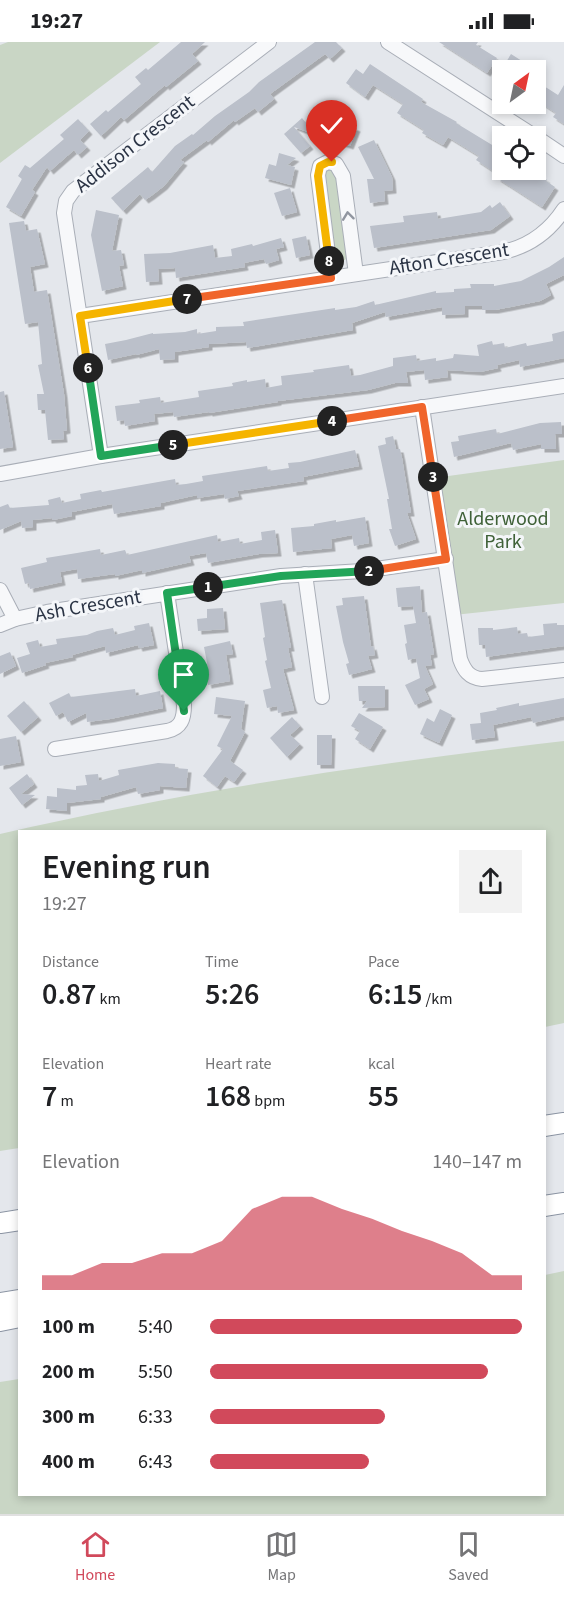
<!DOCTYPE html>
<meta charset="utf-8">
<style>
:root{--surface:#fff;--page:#f2f2f2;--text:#202124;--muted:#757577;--line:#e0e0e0;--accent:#d1495b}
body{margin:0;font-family:"Source Sans 3",sans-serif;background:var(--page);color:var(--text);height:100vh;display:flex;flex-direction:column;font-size:22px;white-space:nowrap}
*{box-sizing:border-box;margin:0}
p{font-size:20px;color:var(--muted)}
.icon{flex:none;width:33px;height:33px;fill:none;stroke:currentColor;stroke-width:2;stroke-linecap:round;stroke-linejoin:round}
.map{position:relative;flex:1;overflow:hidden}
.side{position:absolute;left:18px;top:788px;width:528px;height:666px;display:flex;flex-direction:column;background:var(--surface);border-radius:0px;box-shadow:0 3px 9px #0003}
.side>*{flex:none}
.needle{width:39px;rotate:33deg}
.buttons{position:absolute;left:492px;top:18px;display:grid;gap:12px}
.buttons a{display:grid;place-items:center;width:54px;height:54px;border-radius:0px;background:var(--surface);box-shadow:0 3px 9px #0003;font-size:30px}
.pin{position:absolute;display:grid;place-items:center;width:51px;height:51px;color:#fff;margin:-62px -26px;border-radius:50% 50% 50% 0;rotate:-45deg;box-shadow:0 0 6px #0007}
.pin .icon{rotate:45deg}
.km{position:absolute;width:30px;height:30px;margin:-15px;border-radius:50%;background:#222;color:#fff;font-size:16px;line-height:30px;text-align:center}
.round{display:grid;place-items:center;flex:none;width:63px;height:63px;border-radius:0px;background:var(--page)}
.head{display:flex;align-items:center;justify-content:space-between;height:102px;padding:0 24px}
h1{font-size:33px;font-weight:600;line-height:45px}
.metrics{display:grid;grid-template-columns:repeat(3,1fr);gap:9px;height:102px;padding:6px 24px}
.metrics div{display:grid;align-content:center}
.metrics b{font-size:30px;font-weight:600}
.metrics small{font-size:16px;font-weight:400}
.metrics p{font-size:16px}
.chart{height:168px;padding:12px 24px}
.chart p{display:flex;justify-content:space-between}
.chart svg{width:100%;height:108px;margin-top:6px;fill:var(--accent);opacity:.7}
ul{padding:0 24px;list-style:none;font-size:20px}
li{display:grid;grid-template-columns:96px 72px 1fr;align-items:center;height:45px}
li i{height:15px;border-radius:8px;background:var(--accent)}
.status{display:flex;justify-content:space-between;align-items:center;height:42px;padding:0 30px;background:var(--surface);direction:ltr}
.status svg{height:16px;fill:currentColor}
.tab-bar{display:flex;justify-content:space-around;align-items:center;height:84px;border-top:2px solid var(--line);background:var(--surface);font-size:16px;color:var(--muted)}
.tab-bar a{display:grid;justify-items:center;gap:3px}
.tab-bar .current{color:var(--accent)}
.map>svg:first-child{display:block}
.green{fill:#c9d6c5}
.building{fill:#bbc0ca;filter:url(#shadow)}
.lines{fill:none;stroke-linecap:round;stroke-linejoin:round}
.minor-casing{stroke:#a9aeb7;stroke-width:16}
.highway-casing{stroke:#8b94a3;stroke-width:22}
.minor{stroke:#f7f8fa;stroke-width:14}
.highway{stroke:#fff;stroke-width:20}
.oneway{stroke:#9196a0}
.split-1-casing{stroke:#fff;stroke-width:12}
.split-2-casing{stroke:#fff;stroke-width:12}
.split-3-casing{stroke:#fff;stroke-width:12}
.split-4-casing{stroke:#fff;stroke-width:12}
.split-5-casing{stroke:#fff;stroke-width:12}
.split-6-casing{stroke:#fff;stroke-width:12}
.split-7-casing{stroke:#fff;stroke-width:12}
.split-8-casing{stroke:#fff;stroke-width:12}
.split-9-casing{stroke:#fff;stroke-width:12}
.split-1{stroke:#22a559;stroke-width:8}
.split-2{stroke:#22a559;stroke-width:8}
.split-3{stroke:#f0652b;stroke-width:8}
.split-4{stroke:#f0652b;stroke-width:8}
.split-5{stroke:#f5b400;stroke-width:8}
.split-6{stroke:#22a559;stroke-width:8}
.split-7{stroke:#f5b400;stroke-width:8}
.split-8{stroke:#f0652b;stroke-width:8}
.split-9{stroke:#f5b400;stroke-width:8}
.labels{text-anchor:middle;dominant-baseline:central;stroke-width:6;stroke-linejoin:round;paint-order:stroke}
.street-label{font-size:20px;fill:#2b3445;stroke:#f4f6f9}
.park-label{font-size:20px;fill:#3f6138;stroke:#f4f6f9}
</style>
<div class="status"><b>19:27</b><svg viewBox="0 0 49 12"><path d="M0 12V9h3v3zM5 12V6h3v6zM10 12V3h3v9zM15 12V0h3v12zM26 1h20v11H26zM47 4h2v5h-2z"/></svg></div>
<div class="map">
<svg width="564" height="1472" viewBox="0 0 564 1472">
<defs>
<filter id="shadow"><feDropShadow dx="3.5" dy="3.5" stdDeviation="0" flood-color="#0004"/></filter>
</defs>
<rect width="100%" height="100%" fill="#e4e7ec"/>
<g class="green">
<path d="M8 0H160L0 121V3Z"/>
<path d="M332 126 337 134 348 214 345 218H337L335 213 323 132 324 128Z"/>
<path d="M564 418V561L454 573 434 436Z"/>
<path d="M564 699V981L545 985 544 789H20L19 1106 0 1109V792C186 749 375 721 564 699Z"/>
<path d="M564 1229V1472H0V1340L19 1337 20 1452H544L545 1233Z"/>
</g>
<g class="building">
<path d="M181 0H205L192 12 198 19 166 45 165 43 124 78 121 75 101 94 90 82 106 68 108 70 141 42 135 35 146 26 148 28Z"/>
<path d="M315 0H336L342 6 330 17 325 12 296 33 270 52 274 57 258 70 255 66 235 80 234 78 208 100 207 98 180 118 184 120 164 144 151 154 145 158 140 152 123 169 111 156 148 125 152 130 175 104 192 92 193 93 215 74 249 50 259 40Z"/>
<path d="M439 0H478L476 3 497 16 487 31Z"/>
<path d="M511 12 536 28H508L503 25Z"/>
<path d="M370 22 423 57 421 60 457 80 456 81 502 109 492 128H532L547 138 546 139 555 145 542 165 497 136 499 133 476 118 479 114 448 95 443 103 422 91 424 88 397 71 403 62 373 43 365 55 346 41 356 27 363 32Z"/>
<path d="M536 39 558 53 564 43V82L553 75 556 71 536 58Z"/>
<path d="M302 76 316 93 294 85 310 104 301 111 284 92Z"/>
<path d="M78 77 89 89 80 98 87 105 78 113 74 108 50 129 47 125 32 148 35 150 21 174 6 165 22 137 18 134 25 123 30 126 64 97 60 93Z"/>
<path d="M332 77 357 86 350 104 326 96Z"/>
<path d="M374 98 392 135 393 148 384 149 385 159 370 161 367 137H374L358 105Z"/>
<path d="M279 111 296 116 287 123 295 125 291 143 265 136 269 122 276 124Z"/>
<path d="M290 146 297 170 282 174 274 151Z"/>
<path d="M500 160 510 174 491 188 374 206 370 184 404 180 403 174 437 170 438 177 481 170 490 163 492 166Z"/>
<path d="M96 168 119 173 112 209 121 208 124 223 119 224 123 244 102 249 91 193Z"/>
<path d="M24 179 26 189 37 187 45 222 30 225 34 250 47 248 64 352 67 388 63 389 64 397 48 398 45 368H38L37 352H44L38 323 42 322 38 280 25 282 9 181Z"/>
<path d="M306 194 310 213 296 216 292 197Z"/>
<path d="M281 196 284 205 276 207 279 218 266 222 264 217 244 221 245 225 176 236 175 226 158 227 159 239 146 240 144 212 170 211 213 203 215 216 232 214 231 207 252 202 253 204Z"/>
<path d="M564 215V233L546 242 551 253 540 259 495 268H482V264H465V272L442 273V265L386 275 385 270 352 281 353 288 247 306 246 300 209 302V305L175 310V317L160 318 159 307 136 313V312L108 318 105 302 126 298 153 291V292L185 290 197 287V292L216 289V285L244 284 243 280 335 266V268L356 265 374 259 375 263 436 249V251L454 250V247L471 246 470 242H494V244L521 239 549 225Z"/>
<path d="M564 289V316L545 320 520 325 519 318 497 323 498 326 480 330 447 328 448 335 425 338 424 328 406 330 408 341H395L368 348 278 359V360L209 371V370L174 375 173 370 154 372 155 379 125 384 124 378 117 379 115 364 140 361 139 358 160 355 161 361 199 355 198 349 233 344 232 341 247 338V340L265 337 266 346 282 343 281 334 314 330 313 328 349 323 351 334 360 333 393 324V316L416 313 417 319 436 316V319L453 316 454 312 479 314 477 303 492 299 493 303 504 301 505 306 526 301 527 304 553 299 552 292Z"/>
<path d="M4 349 13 405 0 407V350Z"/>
<path d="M561 380 562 392H555L556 407H541V402L513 408 511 401 454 415 451 400 459 399 458 394 496 387 497 392 540 381Z"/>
<path d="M393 394 396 407H400L402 416 411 471H407L416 497 395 504 389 487H392L387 457H389L378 404 386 402 385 396Z"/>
<path d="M355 408 359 424 303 435 304 439 237 449 239 454 225 457 224 452 197 456V453L161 461V464L114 472 112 462 72 470V474L53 478 52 476 33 478V485L22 486 21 479 0 488V465L8 462 10 466 49 463 48 458 60 455 62 461 81 457 80 452 101 448 102 450 175 437 176 443 186 442 203 439 202 434 267 424 268 429 289 426 288 421 300 420Z"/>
<path d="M365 475 369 501 354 504 352 493 331 497 332 506 293 510 291 486 314 484V482L336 478V480Z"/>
<path d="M275 488 278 511 259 512 208 521 206 511 189 514 191 520 142 531V528L115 534V532L78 537 77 527 60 530 62 540 30 547 29 541 25 542 21 526 47 520 46 516 77 511 100 507 101 513 125 508 127 513 217 493 218 500 239 496 240 502 262 498 261 490Z"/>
<path d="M420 544 422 571 427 570 434 612 430 613 432 623 425 624 433 642 424 647 429 657 415 663 405 643 420 636 416 616 408 618 405 602 407 601 404 583 416 581 413 564 398 565 396 546Z"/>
<path d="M364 554 371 605 373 604 375 613 368 614 372 627 349 633 346 622 349 621 343 600 336 564 343 563 342 556Z"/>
<path d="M282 558 291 606H288L292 625 283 627 294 668 278 671 277 664 267 666 263 648 271 646 265 619 267 618 263 596 265 595 260 561Z"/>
<path d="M223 566 225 587 198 589 197 577 207 576V567Z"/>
<path d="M149 581 154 603 139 606 138 603 106 611 105 604 72 613 73 615 45 621 46 623 22 631 17 616 30 612 26 601 38 598 40 605 57 602 56 597 87 593 97 589 113 586 115 593 135 588 134 584Z"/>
<path d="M557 581V583H564V604L486 615 485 603H479L478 586H493V588L517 585 518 592 527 591 528 595 544 593 543 582Z"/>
<path d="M230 599 233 612 226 613 230 639 208 643 205 627 208 626 204 605Z"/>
<path d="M10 610 16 624 0 632V614Z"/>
<path d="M358 644H385V665L362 666 367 659H359Z"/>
<path d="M135 647 136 654 160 649 163 666 110 677 87 680 86 671 68 680 63 670 56 674 49 661 69 651 71 655Z"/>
<path d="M216 655 245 659 241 687 245 690 230 719 243 728 234 740 225 734 217 745 203 734 223 707 217 704 232 674 214 672Z"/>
<path d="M564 656V674L533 681 531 675 493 683 495 695 472 698 470 682 481 681 480 671 497 668 496 666 519 661V664Z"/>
<path d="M24 659 38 675 21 690 7 674Z"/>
<path d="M440 667 452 673 439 701 420 692 427 676 434 680Z"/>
<path d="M359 671 383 685 370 707 355 697 360 689 351 684Z"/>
<path d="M292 675 300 684 290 693 300 702 287 715 270 696Z"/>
<path d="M317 693H332L331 723H317Z"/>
<path d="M16 694 21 720 0 724V697Z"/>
<path d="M158 721 175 722V726L188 727 186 746 160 744V748L138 752 136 745 101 755V757L67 761V769L46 767 47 754 57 755V746L76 748V744L87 743 85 733 98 732 99 739 119 733 118 728Z"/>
<path d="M27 732 34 742 21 752 35 753 22 763 9 746Z"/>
</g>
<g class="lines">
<g class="minor-casing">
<g id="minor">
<path d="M388 0 534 94"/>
<path d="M536 95 564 114"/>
<path d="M331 235 318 133 320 124 328 120 336 122 343 134 356 232"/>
<path d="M80 274 503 210C530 204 549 190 564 167"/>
<path d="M422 365 460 617C464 628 469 636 482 637L564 628"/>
<path d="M101 414 64 171 66 159 73 149 269 0"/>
<path d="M0 432 101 414 564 344"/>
<path d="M305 532 322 655"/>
<path d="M0 548 15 577"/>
<path d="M0 583 15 577 47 570 281 534 362 529 446 517"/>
<path d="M55 707 167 689C181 686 184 677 184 663L167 551"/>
</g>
</g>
<g class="highway-casing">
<g id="highway">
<path d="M544 1084 564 1081"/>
<path d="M544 1164 564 1161"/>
<path d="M0 1181 20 1178"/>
<path d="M0 1261 20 1258"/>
<path d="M0 1279 20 1275"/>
</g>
</g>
<use href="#minor" class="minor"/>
<use href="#highway" class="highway"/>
</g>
<defs><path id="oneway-chevron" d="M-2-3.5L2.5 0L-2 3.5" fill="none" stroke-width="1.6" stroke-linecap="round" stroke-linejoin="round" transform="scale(1.5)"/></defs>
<use class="oneway" href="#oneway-chevron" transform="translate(348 174) rotate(-97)"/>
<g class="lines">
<g class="split-1-casing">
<path id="split-1" d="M184 669 167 551 208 545"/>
</g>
<g class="split-2-casing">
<path id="split-2" d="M208 545 281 534 369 529"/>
</g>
<g class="split-3-casing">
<path id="split-3" d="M369 529 446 517 433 435"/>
</g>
<g class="split-4-casing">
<path id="split-4" d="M332 379 422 365 433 435"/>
</g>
<g class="split-5-casing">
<path id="split-5" d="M173 403 332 379"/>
</g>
<g class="split-6-casing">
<path id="split-6" d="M88 326 101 414 173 403"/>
</g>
<g class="split-7-casing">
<path id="split-7" d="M88 326 80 274 187 257"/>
</g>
<g class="split-8-casing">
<path id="split-8" d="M187 257 331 236 329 219"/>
</g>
<g class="split-9-casing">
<path id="split-9" d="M329 219 318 134 320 124 328 120H332"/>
</g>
<use href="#split-1" class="split-1"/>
<use href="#split-2" class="split-2"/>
<use href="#split-3" class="split-3"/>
<use href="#split-4" class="split-4"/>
<use href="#split-5" class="split-5"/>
<use href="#split-6" class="split-6"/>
<use href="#split-7" class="split-7"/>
<use href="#split-8" class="split-8"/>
<use href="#split-9" class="split-9"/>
</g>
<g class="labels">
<g class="street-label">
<text transform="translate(135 102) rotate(-38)">Addison Crescent</text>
<text transform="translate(449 217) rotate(-9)">Afton Crescent</text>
<text transform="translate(88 564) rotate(-10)">Ash Crescent</text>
</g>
<g class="park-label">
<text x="503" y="477">Alderwood<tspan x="503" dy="23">Park</tspan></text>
</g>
</g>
</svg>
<div class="buttons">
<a><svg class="needle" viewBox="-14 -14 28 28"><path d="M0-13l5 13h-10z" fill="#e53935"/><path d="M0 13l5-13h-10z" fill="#757577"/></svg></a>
<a><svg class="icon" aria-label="locate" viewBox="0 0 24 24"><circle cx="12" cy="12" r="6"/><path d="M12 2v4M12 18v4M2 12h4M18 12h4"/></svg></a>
</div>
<div class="pin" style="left:184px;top:669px;background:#1e9e55"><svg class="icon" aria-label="arrive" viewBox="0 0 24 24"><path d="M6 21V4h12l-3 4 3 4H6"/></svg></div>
<div class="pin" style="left:332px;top:120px;background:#d93025"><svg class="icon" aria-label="check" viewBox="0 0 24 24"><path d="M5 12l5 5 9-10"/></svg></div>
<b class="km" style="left:208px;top:545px">1</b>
<b class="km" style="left:369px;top:529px">2</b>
<b class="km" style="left:433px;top:435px">3</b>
<b class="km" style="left:332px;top:379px">4</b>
<b class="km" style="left:173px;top:403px">5</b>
<b class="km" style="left:88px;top:326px">6</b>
<b class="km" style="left:187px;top:257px">7</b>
<b class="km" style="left:329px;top:219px">8</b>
<section class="side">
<div class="head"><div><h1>Evening run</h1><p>19:27</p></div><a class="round"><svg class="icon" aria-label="share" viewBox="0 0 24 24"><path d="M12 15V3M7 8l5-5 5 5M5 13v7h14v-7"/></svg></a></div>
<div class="metrics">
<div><p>Distance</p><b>0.87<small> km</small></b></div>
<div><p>Time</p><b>5:26</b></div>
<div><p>Pace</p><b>6:15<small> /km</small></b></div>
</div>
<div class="metrics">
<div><p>Elevation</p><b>7<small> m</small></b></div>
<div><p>Heart rate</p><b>168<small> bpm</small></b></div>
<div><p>kcal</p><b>55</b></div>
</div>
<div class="chart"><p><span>Elevation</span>140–147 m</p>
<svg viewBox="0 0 160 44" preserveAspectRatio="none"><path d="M0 44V38L10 38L20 33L30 33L40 29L50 29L60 24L70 11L80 6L90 6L100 11L110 15L120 20L130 24L140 29L150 38L160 38V44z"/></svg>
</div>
<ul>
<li><b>100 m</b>5:40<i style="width:100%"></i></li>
<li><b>200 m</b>5:50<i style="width:89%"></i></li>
<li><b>300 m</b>6:33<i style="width:56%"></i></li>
<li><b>400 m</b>6:43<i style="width:51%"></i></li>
</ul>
</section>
</div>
<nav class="tab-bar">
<a class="current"><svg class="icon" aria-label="home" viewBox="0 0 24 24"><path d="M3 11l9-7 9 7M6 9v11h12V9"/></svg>Home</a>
<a><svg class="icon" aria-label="map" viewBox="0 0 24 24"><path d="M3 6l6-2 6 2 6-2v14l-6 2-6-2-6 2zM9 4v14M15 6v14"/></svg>Map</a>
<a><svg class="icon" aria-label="saved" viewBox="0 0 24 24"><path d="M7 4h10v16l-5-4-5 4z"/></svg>Saved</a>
</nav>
